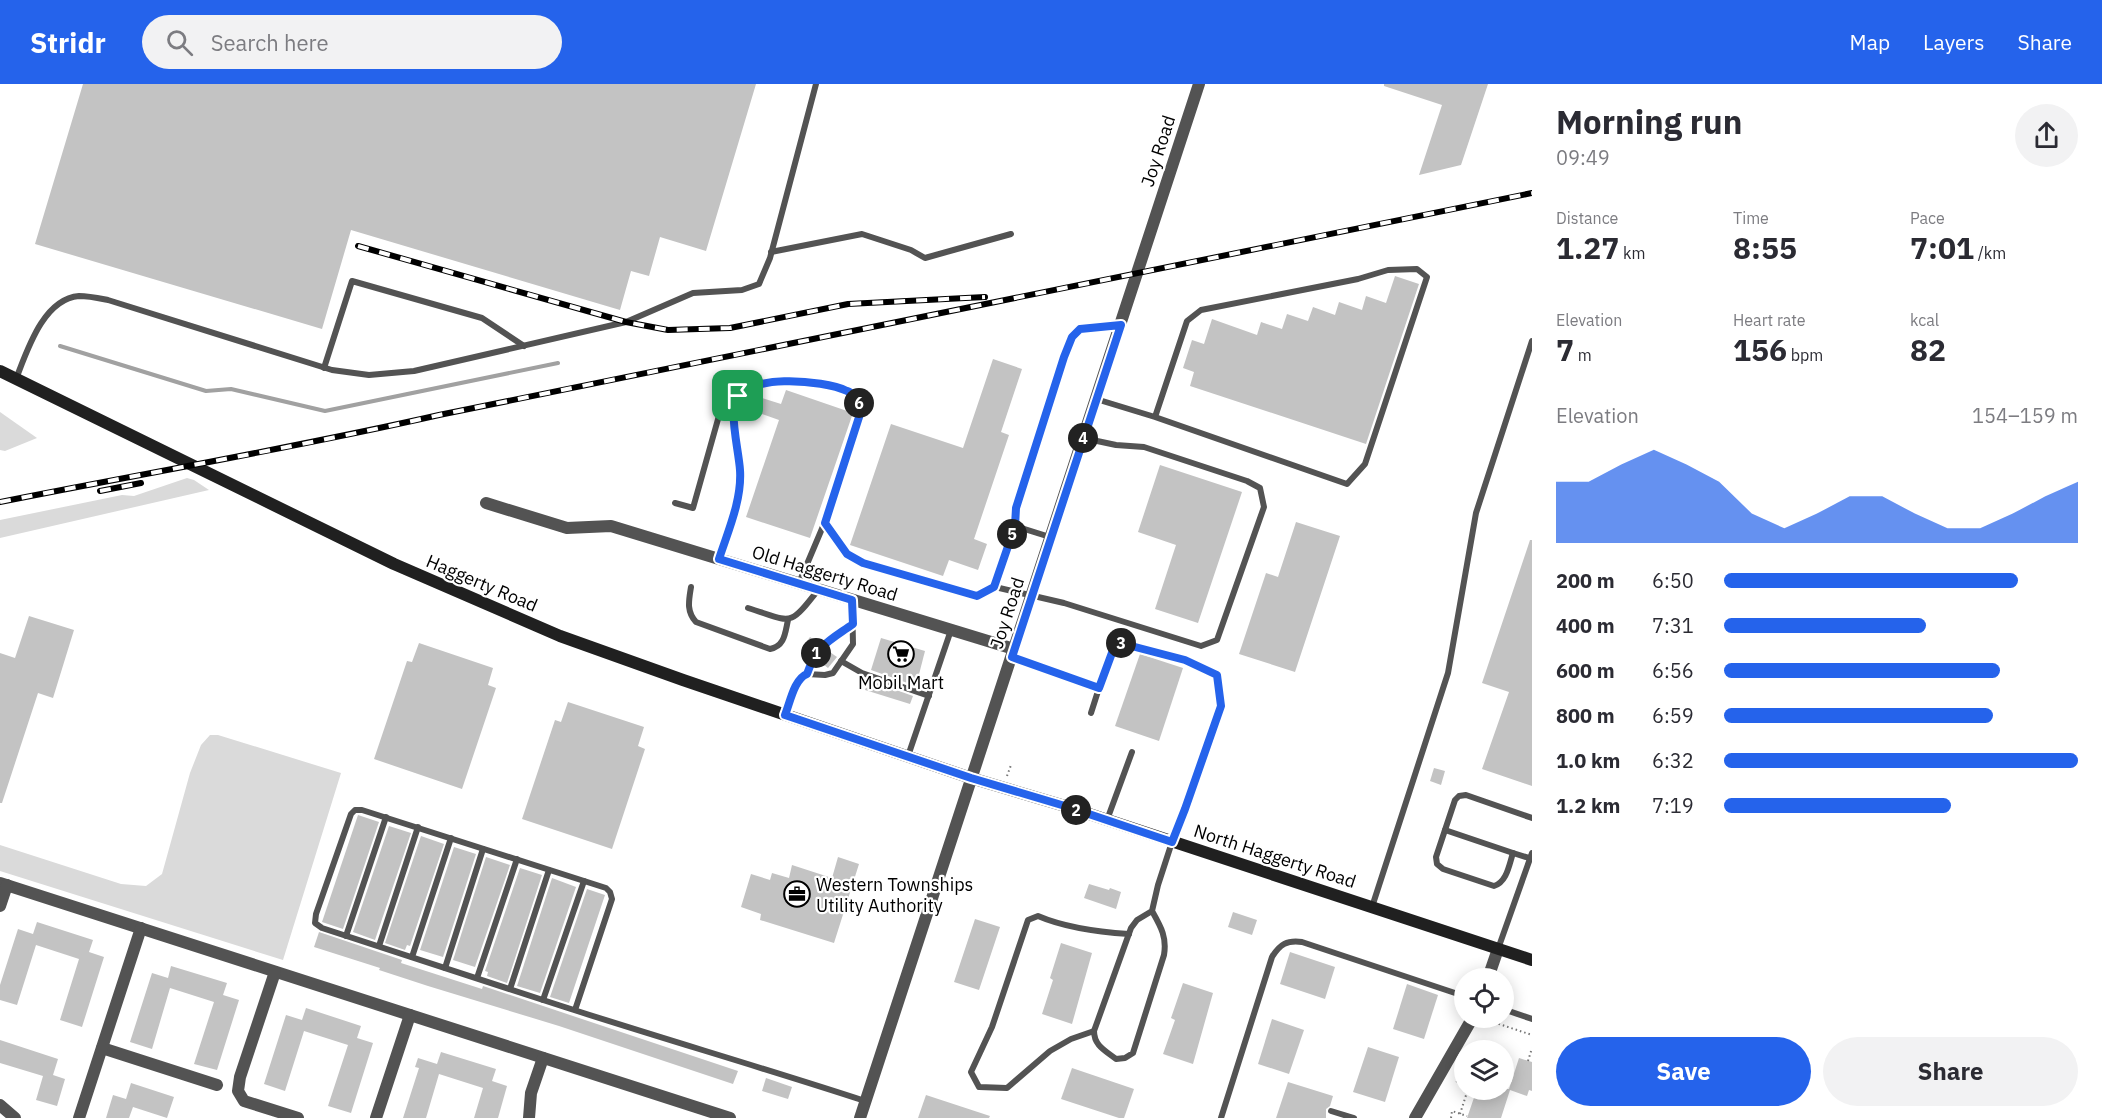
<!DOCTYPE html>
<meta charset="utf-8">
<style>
:root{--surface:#fff;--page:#f2f2f3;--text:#2b2b33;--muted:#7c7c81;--accent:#2563eb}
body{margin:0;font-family:"IBM Plex Sans",sans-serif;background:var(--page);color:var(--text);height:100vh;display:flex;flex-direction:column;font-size:22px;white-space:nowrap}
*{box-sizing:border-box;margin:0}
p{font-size:20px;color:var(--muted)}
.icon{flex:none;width:33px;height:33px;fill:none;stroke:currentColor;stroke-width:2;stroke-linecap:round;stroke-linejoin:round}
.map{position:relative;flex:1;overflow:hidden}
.details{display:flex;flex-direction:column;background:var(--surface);width:570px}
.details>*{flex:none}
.fabs{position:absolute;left:1454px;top:884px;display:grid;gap:12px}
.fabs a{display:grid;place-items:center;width:60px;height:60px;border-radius:50%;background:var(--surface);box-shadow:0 3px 15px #0003;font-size:30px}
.pin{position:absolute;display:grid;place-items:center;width:51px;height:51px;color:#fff;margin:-26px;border-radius:12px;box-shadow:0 3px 9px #0006}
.km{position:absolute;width:30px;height:30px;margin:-15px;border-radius:50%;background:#222;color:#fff;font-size:16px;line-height:30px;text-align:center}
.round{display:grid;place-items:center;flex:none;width:63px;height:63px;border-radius:32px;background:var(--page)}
.headline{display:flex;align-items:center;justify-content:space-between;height:102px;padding:0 24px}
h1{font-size:33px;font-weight:700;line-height:45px}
.metrics{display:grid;grid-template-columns:repeat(3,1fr);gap:9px;height:102px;padding:6px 24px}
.metrics div{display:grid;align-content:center}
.metrics b{font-size:30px;font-weight:700}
.metrics small{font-size:16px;font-weight:400}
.metrics p{font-size:16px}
.chart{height:168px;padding:12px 24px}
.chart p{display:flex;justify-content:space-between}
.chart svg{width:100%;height:108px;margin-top:6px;fill:var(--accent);opacity:.7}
.action{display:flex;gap:12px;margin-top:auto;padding:12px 24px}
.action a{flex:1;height:69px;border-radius:36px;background:var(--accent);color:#fff;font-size:24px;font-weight:700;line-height:69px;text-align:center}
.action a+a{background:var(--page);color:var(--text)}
ul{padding:0 24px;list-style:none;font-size:20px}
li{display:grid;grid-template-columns:96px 72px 1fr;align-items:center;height:45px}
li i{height:15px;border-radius:8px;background:var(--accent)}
header{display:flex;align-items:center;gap:36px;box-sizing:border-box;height:84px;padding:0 30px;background:var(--accent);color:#fff}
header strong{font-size:28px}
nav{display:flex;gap:33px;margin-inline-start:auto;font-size:21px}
.search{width:420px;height:54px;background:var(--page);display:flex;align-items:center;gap:15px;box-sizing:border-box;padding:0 21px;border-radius:33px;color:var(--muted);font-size:22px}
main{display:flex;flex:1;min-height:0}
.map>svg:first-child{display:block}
.green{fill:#dadada}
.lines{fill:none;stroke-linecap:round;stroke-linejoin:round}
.stream{stroke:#a1a1a1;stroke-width:4}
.building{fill:#c3c3c3}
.path{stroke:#757575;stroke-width:2;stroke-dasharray:1.5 3;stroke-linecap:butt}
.service{stroke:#535353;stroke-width:6}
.minor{stroke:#535353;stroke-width:12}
.tertiary{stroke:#535353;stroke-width:12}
.secondary{stroke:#202020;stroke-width:12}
.rail-casing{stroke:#000;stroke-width:6}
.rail{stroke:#fff;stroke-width:4;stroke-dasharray:11;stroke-linecap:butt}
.route-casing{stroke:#fff;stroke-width:12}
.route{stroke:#2563eb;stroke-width:8}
.labels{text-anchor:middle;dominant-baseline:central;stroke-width:4.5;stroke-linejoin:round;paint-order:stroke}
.street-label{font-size:18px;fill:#000;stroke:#fff}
.poi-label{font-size:18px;fill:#000;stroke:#fff}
</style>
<header>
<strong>Stridr</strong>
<div class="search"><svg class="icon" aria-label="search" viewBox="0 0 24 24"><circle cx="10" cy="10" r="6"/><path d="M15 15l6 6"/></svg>Search here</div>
<nav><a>Map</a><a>Layers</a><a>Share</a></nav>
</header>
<main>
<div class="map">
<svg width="1532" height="1034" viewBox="0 0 1532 1034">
<rect width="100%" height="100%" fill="#fff"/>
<g class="green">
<path d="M0 328 37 354 5 367 0 366Z"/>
<path d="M187 394 194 396 209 406 0 454V436L122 411 134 412Z"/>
<path d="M210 651H218L341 689 283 876 0 787V761L121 800 146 802 162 790 190 689 201 661Z"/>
</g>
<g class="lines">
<path class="stream" d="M60 262 206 307 231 305 325 327 558 279"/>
</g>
<g class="building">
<path d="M83 0H756L706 167 660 153 649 192 631 187 620 226 351 146 322 245 35 160Z"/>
<path d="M1384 0H1488L1461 81 1419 91 1442 21 1384 2Z"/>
<path d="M1395 192 1419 200 1366 360 1190 302 1194 288 1183 284 1192 256 1204 260 1212 235 1257 251 1261 238 1282 245 1287 230 1308 237 1313 223 1335 231 1339 218 1362 226 1366 212 1386 219Z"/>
<path d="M993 275 1022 285 1001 348 1009 351 974 455 987 460 978 486 949 476 943 492 850 461 891 340 963 364Z"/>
<path d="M786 306 853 329 810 454 746 433 779 336 751 326 756 312 781 320Z"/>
<path d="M1160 381 1242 408 1198 539 1155 525 1176 461 1138 448Z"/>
<path d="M1296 438 1340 452 1295 588 1239 570 1266 489 1278 493Z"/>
<path d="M1530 456H1532V702L1482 685 1509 608 1482 599Z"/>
<path d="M29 532 74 546 53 614 38 609 2 719H0V569L15 574Z"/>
<path d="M810 553 819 559 810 570 802 564Z"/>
<path d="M881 554 925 567 916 602 871 586Z"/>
<path d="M419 559 493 584 488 601 496 604 462 705 374 675 407 577 412 578Z"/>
<path d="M827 566 837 573 828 584 819 577Z"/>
<path d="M1140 570 1183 584 1159 657 1115 642Z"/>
<path d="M868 596 913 612 910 620 865 606Z"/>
<path d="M568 618 644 643 638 662 645 665 612 765 522 735 555 636 561 638Z"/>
<path d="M1434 684 1445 687 1441 701 1430 697Z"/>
<path d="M358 731 379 738 343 845 322 838Z"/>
<path d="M389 742 411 749 375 856 353 848Z"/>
<path d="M421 752 444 760 410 862 407 861 405 866 385 859Z"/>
<path d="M454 763 476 770 443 873 420 866Z"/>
<path d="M486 773 510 781 475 883 453 876Z"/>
<path d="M838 773 859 780 834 859 760 836 761 830 741 823 751 790 770 796 772 789 789 794 792 781 832 794Z"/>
<path d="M520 784 542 791 507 899 487 892 488 888 485 887Z"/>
<path d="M552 794 576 803 540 909 517 902Z"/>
<path d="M1089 800 1109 806 1110 804 1121 808 1116 825 1084 814Z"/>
<path d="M587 805 605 811 569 919 550 913Z"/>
<path d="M1233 828 1257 836 1252 851 1228 843Z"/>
<path d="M975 835 1000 843 979 906 954 898Z"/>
<path d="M37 838 93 856 89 868 104 873 82 943 60 936 79 875 36 861 17 921 0 916V901L18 845 33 850Z"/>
<path d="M319 848 402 876 401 879 482 905 483 902 738 987 733 1000 559 942 428 902 379 886 380 884 314 863Z"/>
<path d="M1061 859 1092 869 1072 940 1042 930 1053 896 1050 894Z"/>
<path d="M1290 868 1335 883 1325 915 1280 900Z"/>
<path d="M171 882 227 899 223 911 239 916 217 986 194 980 214 918 170 904 152 965 130 958 152 889 168 894Z"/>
<path d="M1183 899 1213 909 1193 980 1163 970 1175 936 1171 934Z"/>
<path d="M1407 900 1438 911 1424 955 1393 945Z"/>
<path d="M306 924 361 942 357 954 373 959 351 1029 328 1022 348 961 304 947 285 1007 264 1000 286 931 302 936Z"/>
<path d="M1272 935 1304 946 1289 990 1258 980Z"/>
<path d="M0 956 58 975 53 991 65 995 57 1022 36 1016 43 992 0 979Z"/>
<path d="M1368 963 1399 973 1385 1018 1353 1008Z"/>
<path d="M441 968 496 985 492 997 507 1002 498 1034H474L483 1004 439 990 426 1034H403L419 984 415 983 418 974 437 980Z"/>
<path d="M1519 974 1532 978V1007L1529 1006 1527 1012 1510 1006 1501 1034H1467L1477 1005H1509Z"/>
<path d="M1072 984 1134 1005 1124 1034H1119L1061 1015Z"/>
<path d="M766 994 792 1003 788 1015 762 1007Z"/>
<path d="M1288 998 1333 1012 1330 1022 1326 1025V1034H1276Z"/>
<path d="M131 999 174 1013 167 1034 133 1023 129 1034H106L113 1011 126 1015Z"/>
<path d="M926 1011 990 1032 989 1034H918Z"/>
</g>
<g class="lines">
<g class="path">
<path d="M1007 692 1011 681"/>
<path d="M1490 937 1532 951"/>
<path d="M1528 977 1532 964"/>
<path d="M1456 997 1464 1000"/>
<path d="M1460 1030 1468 1005"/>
<path d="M1451 1034 1452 1027 1467 1032"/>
</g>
<g class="service">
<path d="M771 168 862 150 911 166 925 174 1011 150"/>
<path d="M324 284 352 197 482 234 524 262"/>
<path d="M16 295C27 267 43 215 79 212 89 212 98 214 108 216L332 286 369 291 414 287 626 238 693 209 742 206 759 200 770 174 816 0"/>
<path d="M1096 315 1155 333 1347 400 1365 380 1427 193 1417 185 1388 186 1358 195 1201 226 1187 237 1155 333"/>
<path d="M1083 354 1116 361 1144 363 1247 397 1260 404 1264 423 1217 556 1201 562 1064 519 995 503 1015 442 1016 424 1064 273 1072 253 1080 245 1119 241"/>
<path d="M675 419 693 424 722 321 734 323"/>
<path d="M825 439 847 470 863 479 977 512 995 503"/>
<path d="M1015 442 1050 453"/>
<path d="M719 475C728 447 742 417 740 386 739 370 731 336 734 322 740 287 824 296 847 307 851 308 855 312 858 314L860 330 832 421 799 499"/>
<path d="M691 503C689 516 686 527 696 538L770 565C785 562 785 549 788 536"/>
<path d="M748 524C793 538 788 544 818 506"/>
<path d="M1012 573 1099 604 1091 629"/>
<path d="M841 577 862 589 929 612"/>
<path d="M807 590C817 561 829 557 853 540"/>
<path d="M1099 604 1116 558 1185 576 1217 591 1221 622 1185 725 1172 758 1158 801 1152 827 1137 836 1131 844 1094 947C1094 962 1106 967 1116 975L1125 974 1133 969 1164 871C1167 853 1161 843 1152 827"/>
<path d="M785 631 802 592 807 590 825 591 833 589 853 560 852 516"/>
<path d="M908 672 951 546"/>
<path d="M1532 734 1466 711 1459 712 1455 716 1436 773 1437 780 1443 785 1494 802C1507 798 1509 781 1513 769L1532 775"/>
<path d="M1107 736 1132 668"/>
<path d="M1445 746 1513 769"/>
<path d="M1372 823 1448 589 1476 429 1532 257"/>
<path d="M346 852 386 733"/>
<path d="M379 862 418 743"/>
<path d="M1498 865 1532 769"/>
<path d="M412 873 451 754"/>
<path d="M445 884 483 765"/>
<path d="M477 894 517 775"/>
<path d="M510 905 549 786"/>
<path d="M543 916 584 797"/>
<path d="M1503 925 1532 935"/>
<path d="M575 926 612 815 610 808 606 804 362 726H355L351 730 316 830 315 839 322 844 543 916C650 951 758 982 865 1017"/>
<path d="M1094 947 1071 955 1050 967 1007 1004 979 1003 971 988 992 943 1028 836 1038 832C1066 844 1098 848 1129 850"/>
<path d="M1331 1027 1354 1034"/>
<path d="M1221 1034 1272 873C1280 860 1287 856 1302 858L1464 912"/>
</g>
<g class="minor">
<path d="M486 419 567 444 611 442 1014 565"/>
<path d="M0 799 730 1034"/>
<path d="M0 822 7 801"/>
<path d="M275 888 240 993 238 1007 244 1017 298 1034"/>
<path d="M1488 894 1498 865"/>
<path d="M102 964 217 1001"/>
<path d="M0 1021 15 1034"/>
<path d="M79 1034 141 844"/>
<path d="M376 1034 410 931"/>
<path d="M529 1034 531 1009 543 974"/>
<path d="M1415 1034 1473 933"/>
</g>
<path class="tertiary" d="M860 1034 1199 0"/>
<path class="secondary" d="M0 287 394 480 560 552 683 596 971 694 1065 722 1532 876"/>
<g class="rail-casing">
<g id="rail">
<path d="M358 162 626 238 668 246 730 244 848 220 985 213"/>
<path d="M100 407 141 399"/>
<path d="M0 418C146 389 293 364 439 331L1532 109"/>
</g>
</g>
<use href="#rail" class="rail"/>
</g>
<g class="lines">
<g class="route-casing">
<path id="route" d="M1121 241 1012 573 1099 604 1116 558 1185 576 1217 591 1221 622 1185 725 1172 758 1065 722 971 694 785 631C790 619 794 595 807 590 817 561 829 557 853 540L852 516 719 475C728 447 742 416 740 386 739 370 731 336 734 322 740 287 824 296 847 307 851 308 855 312 858 315L860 330 825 439 847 470 863 479 977 512 994 503 1015 442 1016 424 1064 273 1072 253 1080 245Z"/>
</g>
<use href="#route" class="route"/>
</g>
<defs>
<g id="supermarket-ring" transform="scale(1.35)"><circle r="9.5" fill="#fff" stroke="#000" stroke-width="1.5"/><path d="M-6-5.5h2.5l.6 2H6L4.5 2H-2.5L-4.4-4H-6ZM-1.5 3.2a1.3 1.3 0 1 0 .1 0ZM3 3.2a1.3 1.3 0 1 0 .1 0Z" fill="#000"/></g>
<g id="office-ring" transform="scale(1.35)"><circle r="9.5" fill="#fff" stroke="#000" stroke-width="1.5"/><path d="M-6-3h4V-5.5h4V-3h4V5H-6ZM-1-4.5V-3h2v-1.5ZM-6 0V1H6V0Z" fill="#000"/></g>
</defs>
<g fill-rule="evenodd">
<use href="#supermarket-ring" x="901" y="570"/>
<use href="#office-ring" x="797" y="810"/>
</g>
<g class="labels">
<g class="street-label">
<text transform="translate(1158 67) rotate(-72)">Joy Road</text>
<text transform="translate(825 489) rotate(17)">Old Haggerty Road</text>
<text transform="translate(482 499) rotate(23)">Haggerty Road</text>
<text transform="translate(1007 529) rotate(-72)">Joy Road</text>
<text transform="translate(1275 772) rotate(18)">North Haggerty Road</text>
</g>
<g class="poi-label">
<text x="901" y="598">Mobil Mart</text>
<text x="816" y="800" text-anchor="start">Western Townships<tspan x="816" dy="21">Utility Authority</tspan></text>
</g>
</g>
</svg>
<div class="fabs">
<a><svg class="icon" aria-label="locate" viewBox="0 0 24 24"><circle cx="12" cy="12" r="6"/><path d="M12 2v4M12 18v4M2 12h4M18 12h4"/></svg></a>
<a><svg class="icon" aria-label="layers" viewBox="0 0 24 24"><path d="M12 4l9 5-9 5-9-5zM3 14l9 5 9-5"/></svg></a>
</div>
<div class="pin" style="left:738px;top:312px;background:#1e9e55"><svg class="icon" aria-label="arrive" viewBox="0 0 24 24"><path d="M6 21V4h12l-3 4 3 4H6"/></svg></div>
<b class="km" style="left:816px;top:569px">1</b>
<b class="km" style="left:1076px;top:726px">2</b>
<b class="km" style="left:1121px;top:559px">3</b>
<b class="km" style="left:1083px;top:354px">4</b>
<b class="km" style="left:1012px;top:450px">5</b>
<b class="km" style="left:859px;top:319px">6</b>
</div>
<section class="details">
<div class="headline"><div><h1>Morning run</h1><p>09:49</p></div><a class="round"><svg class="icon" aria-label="share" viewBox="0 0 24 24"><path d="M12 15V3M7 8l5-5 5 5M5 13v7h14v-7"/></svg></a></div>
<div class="metrics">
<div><p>Distance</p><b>1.27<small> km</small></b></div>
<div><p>Time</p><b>8:55</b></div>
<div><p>Pace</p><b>7:01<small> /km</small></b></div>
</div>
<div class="metrics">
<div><p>Elevation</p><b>7<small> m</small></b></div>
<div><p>Heart rate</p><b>156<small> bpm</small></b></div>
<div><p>kcal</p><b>82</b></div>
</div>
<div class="chart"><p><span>Elevation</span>154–159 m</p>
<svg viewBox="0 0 160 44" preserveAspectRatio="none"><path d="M0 44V19L10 19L20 12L30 6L40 12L50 19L60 32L70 38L80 32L90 25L100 25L110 32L120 38L130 38L140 32L150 25L160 19V44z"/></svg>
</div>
<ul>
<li><b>200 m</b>6:50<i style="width:83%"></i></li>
<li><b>400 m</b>7:31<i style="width:57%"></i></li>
<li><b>600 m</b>6:56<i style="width:78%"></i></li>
<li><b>800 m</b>6:59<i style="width:76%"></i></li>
<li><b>1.0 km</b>6:32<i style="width:100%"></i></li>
<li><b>1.2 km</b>7:19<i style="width:64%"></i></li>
</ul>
<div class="action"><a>Save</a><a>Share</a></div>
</section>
</main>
